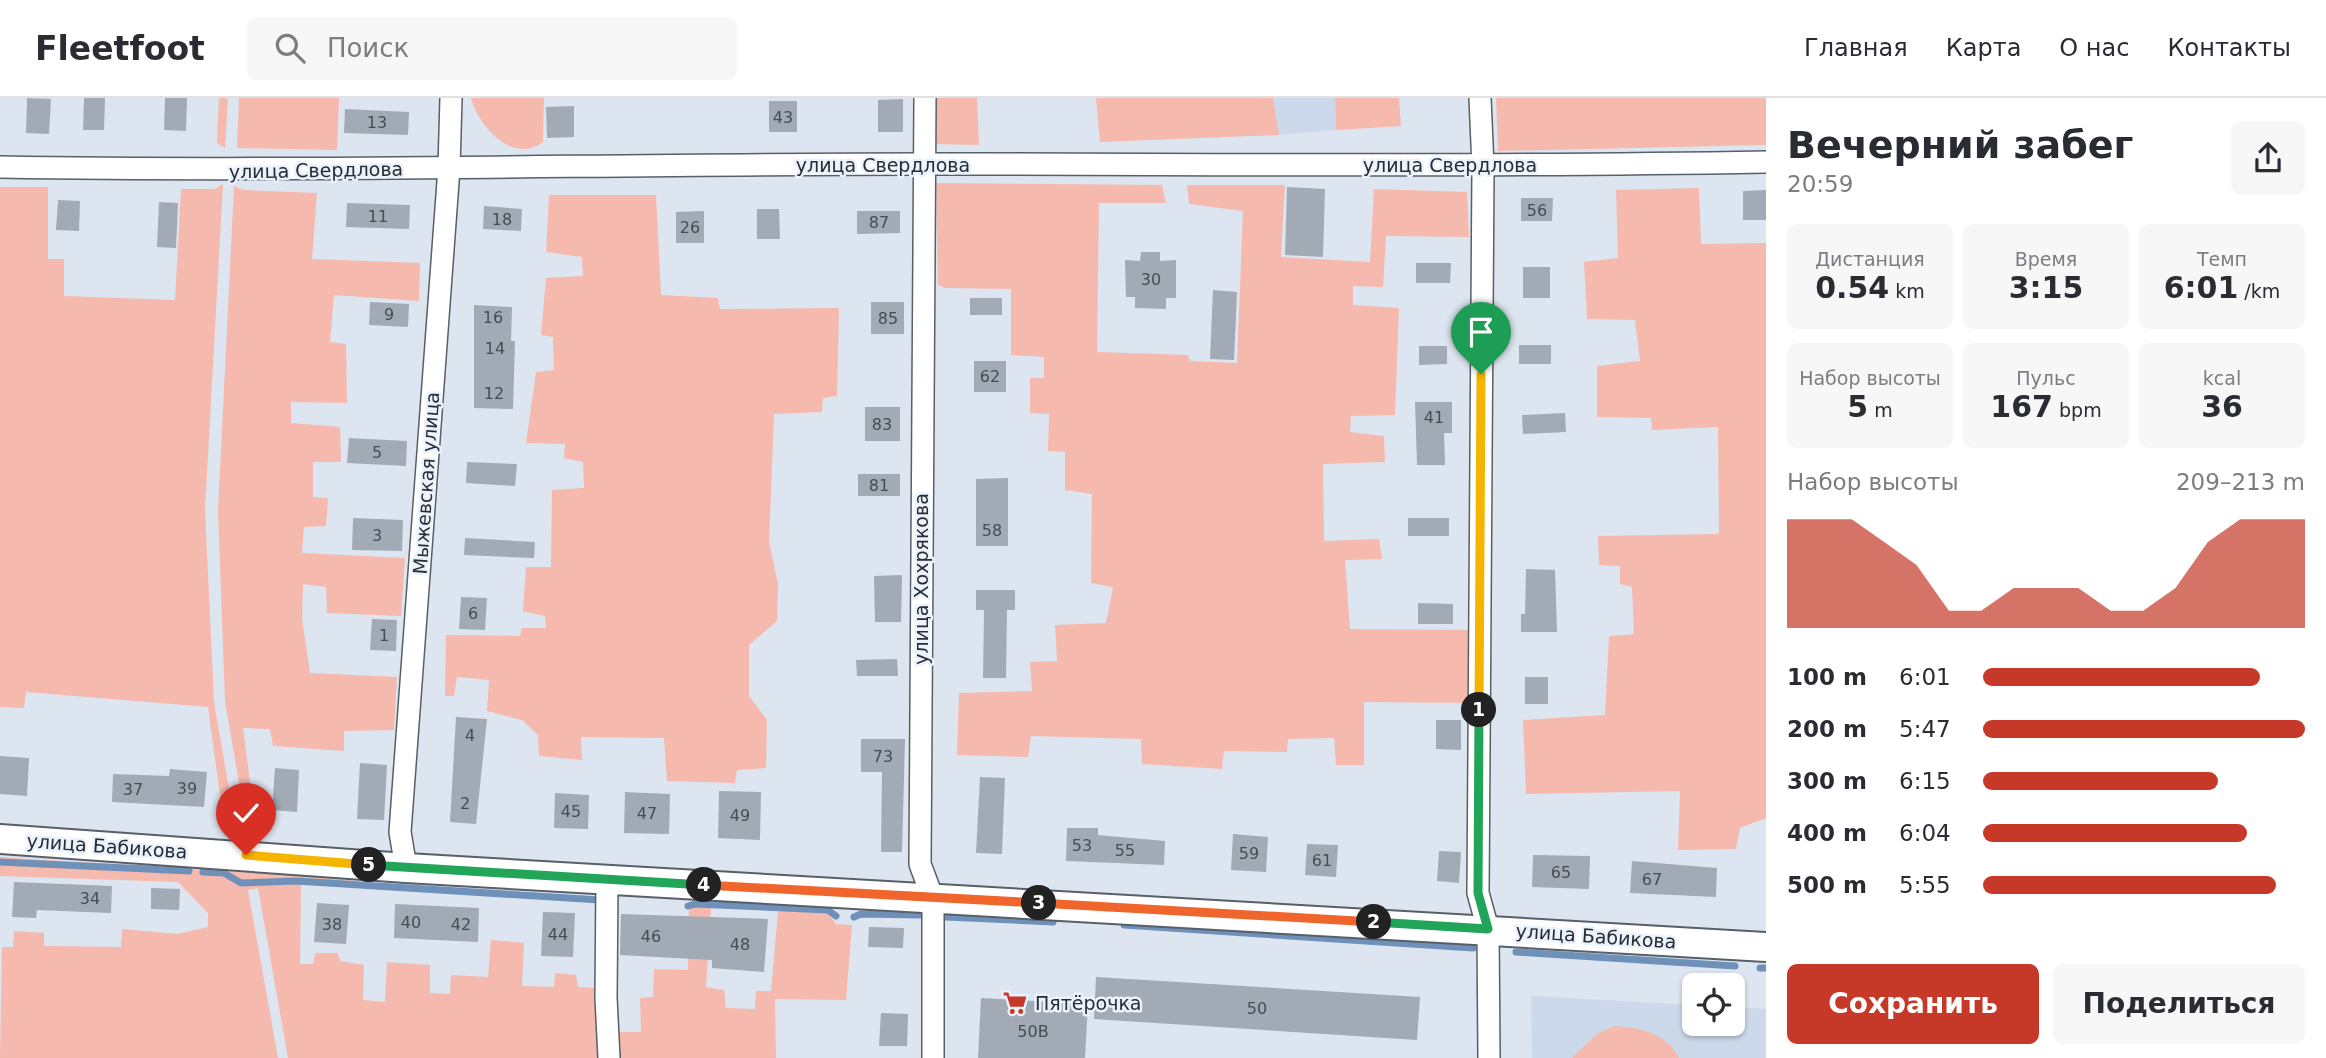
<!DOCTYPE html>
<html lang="ru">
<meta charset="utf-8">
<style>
:root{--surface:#fff;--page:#f7f7f7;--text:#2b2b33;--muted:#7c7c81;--line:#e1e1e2;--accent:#c63928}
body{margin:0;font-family:"DejaVu Sans",sans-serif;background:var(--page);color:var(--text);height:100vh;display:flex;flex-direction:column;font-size:26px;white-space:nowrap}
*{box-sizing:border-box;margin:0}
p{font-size:23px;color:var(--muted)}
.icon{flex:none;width:38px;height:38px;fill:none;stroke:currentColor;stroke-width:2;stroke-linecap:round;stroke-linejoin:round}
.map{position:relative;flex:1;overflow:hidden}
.side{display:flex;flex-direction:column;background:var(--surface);width:560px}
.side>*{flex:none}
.controls{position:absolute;left:1682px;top:875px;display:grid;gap:14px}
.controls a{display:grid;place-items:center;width:63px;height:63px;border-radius:10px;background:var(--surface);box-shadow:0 2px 5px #0004;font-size:35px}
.pin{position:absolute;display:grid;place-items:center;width:60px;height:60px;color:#fff;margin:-72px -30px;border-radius:50% 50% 50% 0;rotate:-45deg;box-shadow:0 0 7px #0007}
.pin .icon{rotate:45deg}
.km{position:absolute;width:35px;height:35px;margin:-18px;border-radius:50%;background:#222;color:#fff;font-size:19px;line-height:35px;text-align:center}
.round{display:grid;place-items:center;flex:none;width:74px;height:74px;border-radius:10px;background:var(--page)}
.summary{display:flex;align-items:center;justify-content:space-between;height:119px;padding:0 21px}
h1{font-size:38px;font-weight:800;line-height:52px}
.stats{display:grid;grid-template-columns:repeat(3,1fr);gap:10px;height:119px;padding:7px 21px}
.stats div{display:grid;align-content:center;border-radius:10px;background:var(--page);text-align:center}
.stats b{font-size:30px;font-weight:800}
.stats small{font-size:19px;font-weight:400}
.stats p{font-size:19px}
.chart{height:196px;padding:14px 21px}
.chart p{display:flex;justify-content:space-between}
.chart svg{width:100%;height:126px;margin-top:7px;fill:var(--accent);opacity:.7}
.button{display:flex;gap:14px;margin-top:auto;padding:14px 21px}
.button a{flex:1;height:80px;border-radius:10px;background:var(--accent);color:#fff;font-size:28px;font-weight:800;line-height:80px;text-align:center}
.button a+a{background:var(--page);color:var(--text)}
ul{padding:0 21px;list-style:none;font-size:23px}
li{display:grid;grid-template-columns:112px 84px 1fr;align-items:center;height:52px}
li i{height:18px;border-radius:9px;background:var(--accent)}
header{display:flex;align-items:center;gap:42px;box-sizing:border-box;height:98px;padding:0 35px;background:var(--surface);border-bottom:2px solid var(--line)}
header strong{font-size:33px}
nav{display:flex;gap:38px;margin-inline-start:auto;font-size:24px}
.search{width:490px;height:63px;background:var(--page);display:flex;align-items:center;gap:18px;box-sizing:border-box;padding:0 24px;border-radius:10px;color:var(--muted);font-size:26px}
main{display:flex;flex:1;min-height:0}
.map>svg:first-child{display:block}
.built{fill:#ccd9ea}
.green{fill:#f6b9ae}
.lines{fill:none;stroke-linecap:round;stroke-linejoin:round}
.stream{stroke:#6e90b9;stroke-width:7}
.building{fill:#a2aab5}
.minor-casing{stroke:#575f68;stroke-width:24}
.major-casing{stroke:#575f68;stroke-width:32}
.minor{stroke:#fff;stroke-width:21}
.major{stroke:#fff;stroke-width:28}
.split-1-casing{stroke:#fff;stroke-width:14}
.split-2-casing{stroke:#fff;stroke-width:14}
.split-3-casing{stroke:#fff;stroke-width:14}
.split-4-casing{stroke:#fff;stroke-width:14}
.split-5-casing{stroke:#fff;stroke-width:14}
.split-6-casing{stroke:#fff;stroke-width:14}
.split-1{stroke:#f5b400;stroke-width:9}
.split-2{stroke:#22a559;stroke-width:9}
.split-3{stroke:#f0652b;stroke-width:9}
.split-4{stroke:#f0652b;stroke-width:9}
.split-5{stroke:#22a559;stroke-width:9}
.split-6{stroke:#f5b400;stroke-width:9}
.labels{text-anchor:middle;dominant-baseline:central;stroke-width:5;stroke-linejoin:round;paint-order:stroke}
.number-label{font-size:16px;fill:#474c51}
.street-label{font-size:19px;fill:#292c30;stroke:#e9f2fd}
.poi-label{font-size:19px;fill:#292c30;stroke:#e9f2fd;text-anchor:start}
</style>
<header>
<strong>Fleetfoot</strong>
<div class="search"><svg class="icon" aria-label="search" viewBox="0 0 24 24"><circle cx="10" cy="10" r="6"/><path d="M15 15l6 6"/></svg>Поиск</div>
<nav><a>Главная</a><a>Карта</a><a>О нас</a><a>Контакты</a></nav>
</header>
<main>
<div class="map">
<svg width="1766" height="960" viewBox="0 0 1766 960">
<rect width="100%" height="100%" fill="#dce5f0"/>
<g class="built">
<path d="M1273 0H1335L1336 32 1279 37Z"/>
<path d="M1531 898 1694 907V926H1732L1733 909 1766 911V960H1532Z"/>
</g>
<g class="green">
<path d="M219 0H228L225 50 217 45Z"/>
<path d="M239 0H339L337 52 237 50Z"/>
<path d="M471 0H544L543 44C513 67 478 28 471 0Z"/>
<path d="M933 0H977L979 47 933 46Z"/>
<path d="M1096 0H1273L1279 37 1100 44Z"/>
<path d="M1335 0H1399L1401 28 1336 32Z"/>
<path d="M1496 0H1766V47L1498 53Z"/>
<path d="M936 85 1162 87 1166 105H1099L1097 254 1188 257 1190 263 1237 265 1243 113 1189 106 1187 87H1285L1281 159 1370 164 1374 91 1467 94 1469 139 1386 138 1383 189 1353 188V207L1399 210 1395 317 1351 318 1350 334 1384 338 1385 364 1323 366 1324 443 1379 441 1382 461 1345 462 1350 531 1470 532 1471 605 1364 604V667H1336L1334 640 1288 641 1287 654 1224 653 1222 671 1142 666 1141 641 1031 638 1028 659 957 657 959 595 1032 593 1030 564 1057 563 1055 527 1106 525 1113 489 1091 485 1092 396 1065 392V354L1048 353 1049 316 1030 315V280H1044V259L1011 257V191L945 190 938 187Z"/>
<path d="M223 86 205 412 214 604 233 714 222 712 208 609 26 594 24 610 0 609V89H48V161H64V198L175 202 181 91H215Z"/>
<path d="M234 88 243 92 317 95 312 161 420 165 419 203 334 197 330 244 346 246 347 305 291 304V325L340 329 341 364H313V399L328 400 326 428 304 429 302 455 405 460 401 518 327 515 326 489 303 486 302 521 310 575 397 579 394 632 344 633V653L273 648 270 631 243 630 254 715 244 714 225 603 218 413Z"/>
<path d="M1699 90 1701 146 1766 145V720L1740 730 1736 751 1678 752 1680 693 1526 696 1523 622 1605 617 1609 538 1634 536 1632 489 1620 486V468L1599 467 1598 438 1719 436 1718 329 1652 332 1651 320 1597 319V268L1640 263 1635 222 1587 221 1584 164 1618 160 1616 92Z"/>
<path d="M549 97H656L661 197 718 200 720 211 839 210 837 298 823 300 822 314 774 316 769 444 778 486 777 523 749 547V598L767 622 766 670 737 672 735 685 667 683 664 640 581 639 582 662 539 658 538 637 522 622 487 613 489 582 457 579 454 598H445L446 537 520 538 522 530H546L545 518 523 513 526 469H551L552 392 584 390 583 364 564 360 565 346 526 345 536 274 554 272 553 239 541 237 546 180 583 178 582 159 546 154Z"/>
<path d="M0 759 351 781 350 788 301 785 300 866H313L315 855H338L340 863 364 867 363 902 385 904 387 864 430 867V895L450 896 451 877 488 879 491 842 524 845 522 888 554 889 555 875 576 877 578 889 597 890 600 960H288L258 790 248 792 278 960H0L2 849H13L14 833 44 835V848L121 849 122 831 177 836 208 829V815L178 784 0 778Z"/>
<path d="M711 809 706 889 724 892 726 910 755 911 756 893H771L778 813 828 815 836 826 852 827 846 902 775 901 776 960H619L618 934H641L640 900 653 899 654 871 688 872 689 810Z"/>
<path d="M1615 928C1641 930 1666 935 1679 960H1572L1598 935Z"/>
</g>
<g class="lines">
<g class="stream">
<path d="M0 764 189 773"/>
<path d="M203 774 224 775 241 785 296 783 600 802"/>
<path d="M688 808 695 806 828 812 836 818"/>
<path d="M854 819 861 816 922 817"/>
<path d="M946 819 1053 824"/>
<path d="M1124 827 1473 850"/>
<path d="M1516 854 1735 868"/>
<path d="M1760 870H1766"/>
</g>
</g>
<g class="building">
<path d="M27 0 51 1 49 36 26 35Z"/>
<path d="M84 0H105L104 32H83Z"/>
<path d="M165 0H187L186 33 164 32Z"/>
<path d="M903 1V34H878V2Z"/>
<rect x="769" y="3" width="28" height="31"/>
<path d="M574 8V39L547 40 546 9Z"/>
<path d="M345 11 409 14 408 37 344 35Z"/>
<path d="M1287 89 1325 91 1323 159 1285 157Z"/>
<path d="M1766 92V122H1743V93Z"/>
<path d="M1521 100H1553L1552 123H1521Z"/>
<path d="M58 102 80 103 79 133 56 132Z"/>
<path d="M159 104 178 105 176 150 157 149Z"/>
<path d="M347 105 410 107 409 131 346 129Z"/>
<path d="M484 108 522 111 521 133 483 131Z"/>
<path d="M757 111H779L780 141H757Z"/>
<path d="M704 113V145H676V114Z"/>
<path d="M857 113H900V135L857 136Z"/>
<path d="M1141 154H1160V163L1176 162V200H1166V211L1135 210V199H1126L1125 162 1140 163Z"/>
<path d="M1416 165H1451L1450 185H1416Z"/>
<rect x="1523" y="169" width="27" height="31"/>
<path d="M1213 192 1237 194 1234 262 1210 261Z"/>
<rect x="970" y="200" width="32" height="17"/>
<path d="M370 204 409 206 408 229 369 227Z"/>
<rect x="871" y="204" width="33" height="32"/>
<path d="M474 207 512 209 511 243H515L513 311 474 310Z"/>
<rect x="1519" y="247" width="32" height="19"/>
<path d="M1419 248H1447V266L1419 267Z"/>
<rect x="974" y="263" width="32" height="31"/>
<path d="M1415 304H1452V335H1444L1445 367H1417Z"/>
<rect x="865" y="309" width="35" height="34"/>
<path d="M1565 315 1566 334 1523 336 1522 317Z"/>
<path d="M349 340 407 343 406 368 347 365Z"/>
<path d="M467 364 517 366 515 388 466 385Z"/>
<rect x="858" y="376" width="42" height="22"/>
<path d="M1008 380V448H976V381Z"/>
<path d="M353 420 403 422 402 453 352 452Z"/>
<rect x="1408" y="420" width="41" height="18"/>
<path d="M465 440 535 444 534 460 464 457Z"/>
<path d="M1526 471 1555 472 1557 534H1521V516H1525Z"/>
<path d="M902 477 901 524H875L874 478Z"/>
<path d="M976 492H1015V512H1007L1006 580H983L984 512H976Z"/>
<path d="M461 499 487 500 485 532 459 531Z"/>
<path d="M1418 505 1453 506V526H1418Z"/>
<path d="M372 521 397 522 396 553 370 552Z"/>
<path d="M897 561 898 578H857L856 562Z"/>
<rect x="1525" y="579" width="23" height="27"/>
<path d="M456 619 487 621 476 726 450 724Z"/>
<path d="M1436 622H1461V652L1436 651Z"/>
<path d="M861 641H905L902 754H881L882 674H861Z"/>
<path d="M0 658 29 660 27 698 0 696Z"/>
<path d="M360 665 387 667 384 722 357 721Z"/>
<path d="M275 670 299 672 297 714 272 712Z"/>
<path d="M170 671 207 674 204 709 112 704 113 676 169 678Z"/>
<path d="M980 679 1005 680 1002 756 976 755Z"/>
<path d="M719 693 761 694 760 742 718 740Z"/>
<path d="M625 694 670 696 669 736 624 735Z"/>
<path d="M555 695 589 697 588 731 554 730Z"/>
<path d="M1067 730H1098V737L1165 743 1164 767 1066 763Z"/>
<path d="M1233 736 1268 739 1266 774 1231 772Z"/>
<path d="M1307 746 1338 747 1336 779 1305 777Z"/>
<path d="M1439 753 1461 754 1459 785 1437 783Z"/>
<path d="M1533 757 1590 758 1589 791 1532 789Z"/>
<path d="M1632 763 1717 770 1716 799 1630 795Z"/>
<path d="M14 784 112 788 111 815 37 812 36 820 12 819Z"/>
<path d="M151 790 180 791 179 812 151 811Z"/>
<path d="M317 805 349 807 346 846 314 844Z"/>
<path d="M395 806 479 810 478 844 394 840Z"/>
<path d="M543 814 575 815 573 859 541 858Z"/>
<path d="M621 816 768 821 764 874 712 870V862L620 857Z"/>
<path d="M869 829 904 830 903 850 868 849Z"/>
<path d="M1096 879 1420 899 1417 942 1094 921Z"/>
<path d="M981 900 1088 906 1085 960H978Z"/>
<path d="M881 915 908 916 907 948H879Z"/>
</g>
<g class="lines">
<g class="minor-casing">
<g id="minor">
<path d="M925 0 920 766 933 801V960"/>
<path d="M1480 0 1483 69 1478 795 1488 831 1489 960"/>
<path d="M0 69C308 74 615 66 923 66 1204 66 1485 69 1766 64"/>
<path d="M406 770 400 734 449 70 451 0"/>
<path d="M607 782 606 900 609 960"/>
</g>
</g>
<g class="major-casing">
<path id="major" d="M0 741 406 770 1766 849"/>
</g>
<use href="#minor" class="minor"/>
<use href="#major" class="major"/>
</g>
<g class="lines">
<g class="split-1-casing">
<path id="split-1" d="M1479 612 1481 276"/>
</g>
<g class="split-2-casing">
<path id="split-2" d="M1374 824 1488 831 1478 795 1479 612"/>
</g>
<g class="split-3-casing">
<path id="split-3" d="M1039 805 1374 824"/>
</g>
<g class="split-4-casing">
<path id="split-4" d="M704 787 1039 805"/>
</g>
<g class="split-5-casing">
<path id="split-5" d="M369 767 704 787"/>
</g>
<g class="split-6-casing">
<path id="split-6" d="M246 757 369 767"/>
</g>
<use href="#split-1" class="split-1"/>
<use href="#split-2" class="split-2"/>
<use href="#split-3" class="split-3"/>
<use href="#split-4" class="split-4"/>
<use href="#split-5" class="split-5"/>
<use href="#split-6" class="split-6"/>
</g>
<defs>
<g id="supermarket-bare" transform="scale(1.89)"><path d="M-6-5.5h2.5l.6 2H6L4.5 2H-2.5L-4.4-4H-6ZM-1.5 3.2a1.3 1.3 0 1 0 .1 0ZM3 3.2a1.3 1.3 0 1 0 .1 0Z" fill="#c63928" stroke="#e9f2fd" stroke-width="2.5" paint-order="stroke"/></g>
</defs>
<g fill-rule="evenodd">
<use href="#supermarket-bare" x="1015" y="905"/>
</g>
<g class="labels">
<g class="number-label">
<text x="783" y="19">43</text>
<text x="377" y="24">13</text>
<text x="1537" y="112">56</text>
<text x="378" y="118">11</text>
<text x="502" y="121">18</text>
<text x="879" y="124">87</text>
<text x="690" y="129">26</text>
<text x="1151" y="181">30</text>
<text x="389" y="216">9</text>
<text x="493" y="219">16</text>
<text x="888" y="220">85</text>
<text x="495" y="250">14</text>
<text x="990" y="278">62</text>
<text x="494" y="295">12</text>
<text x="1434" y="319">41</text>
<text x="882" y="326">83</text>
<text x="377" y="354">5</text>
<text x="879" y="387">81</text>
<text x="992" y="432">58</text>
<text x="377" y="437">3</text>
<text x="473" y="515">6</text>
<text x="384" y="537">1</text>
<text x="470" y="637">4</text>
<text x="883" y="658">73</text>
<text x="187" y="690">39</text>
<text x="133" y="691">37</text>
<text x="465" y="705">2</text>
<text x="571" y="713">45</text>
<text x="647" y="715">47</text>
<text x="740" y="717">49</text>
<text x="1082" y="747">53</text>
<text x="1125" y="752">55</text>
<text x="1249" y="755">59</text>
<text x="1322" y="762">61</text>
<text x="1561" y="774">65</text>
<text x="1652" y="781">67</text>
<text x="90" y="800">34</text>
<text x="411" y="824">40</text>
<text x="332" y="826">38</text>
<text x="461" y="826">42</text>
<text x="558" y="836">44</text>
<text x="651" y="838">46</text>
<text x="740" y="846">48</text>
<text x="1257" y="910">50</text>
<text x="1033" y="933">50В</text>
</g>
<g class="street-label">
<text x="883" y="67">улица Свердлова</text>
<text x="1450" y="67">улица Свердлова</text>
<text transform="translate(316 72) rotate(-1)">улица Свердлова</text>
<text transform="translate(426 385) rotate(-86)">Мыжевская улица</text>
<text transform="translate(921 481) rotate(-90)">улица Хохрякова</text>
<text transform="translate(107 748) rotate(4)">улица Бабикова</text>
<text transform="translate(1596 838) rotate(4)">улица Бабикова</text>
</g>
<g class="poi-label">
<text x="1035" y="905">Пятёрочка</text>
</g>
</g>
</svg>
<div class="controls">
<a><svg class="icon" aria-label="locate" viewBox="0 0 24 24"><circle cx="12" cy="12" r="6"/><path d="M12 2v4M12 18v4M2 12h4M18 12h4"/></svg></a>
</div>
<div class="pin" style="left:1481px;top:276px;background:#1e9e55"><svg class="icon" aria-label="arrive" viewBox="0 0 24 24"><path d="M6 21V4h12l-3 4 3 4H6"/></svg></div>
<div class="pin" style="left:246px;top:757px;background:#d93025"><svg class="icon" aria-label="check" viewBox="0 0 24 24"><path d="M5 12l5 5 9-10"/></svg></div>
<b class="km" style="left:1479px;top:612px">1</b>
<b class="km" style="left:1374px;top:824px">2</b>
<b class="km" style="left:1039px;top:805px">3</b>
<b class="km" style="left:704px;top:787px">4</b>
<b class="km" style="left:369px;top:767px">5</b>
</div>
<section class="side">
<div class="summary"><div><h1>Вечерний забег</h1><p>20:59</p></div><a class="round"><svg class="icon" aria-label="share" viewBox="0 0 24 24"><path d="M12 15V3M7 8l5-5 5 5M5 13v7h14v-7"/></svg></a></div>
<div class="stats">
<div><p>Дистанция</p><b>0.54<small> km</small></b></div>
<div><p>Время</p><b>3:15</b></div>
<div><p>Темп</p><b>6:01<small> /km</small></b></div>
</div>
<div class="stats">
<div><p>Набор высоты</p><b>5<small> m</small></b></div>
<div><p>Пульс</p><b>167<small> bpm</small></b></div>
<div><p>kcal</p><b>36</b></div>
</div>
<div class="chart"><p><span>Набор высоты</span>209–213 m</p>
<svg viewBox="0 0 160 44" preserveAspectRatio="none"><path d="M0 44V6L10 6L20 6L30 14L40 22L50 38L60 38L70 30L80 30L90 30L100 38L110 38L120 30L130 14L140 6L150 6L160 6V44z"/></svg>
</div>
<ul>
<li><b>100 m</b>6:01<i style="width:86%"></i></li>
<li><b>200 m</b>5:47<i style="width:100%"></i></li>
<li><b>300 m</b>6:15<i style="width:73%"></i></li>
<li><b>400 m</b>6:04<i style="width:82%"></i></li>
<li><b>500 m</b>5:55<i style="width:91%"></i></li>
</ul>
<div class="button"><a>Сохранить</a><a>Поделиться</a></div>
</section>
</main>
